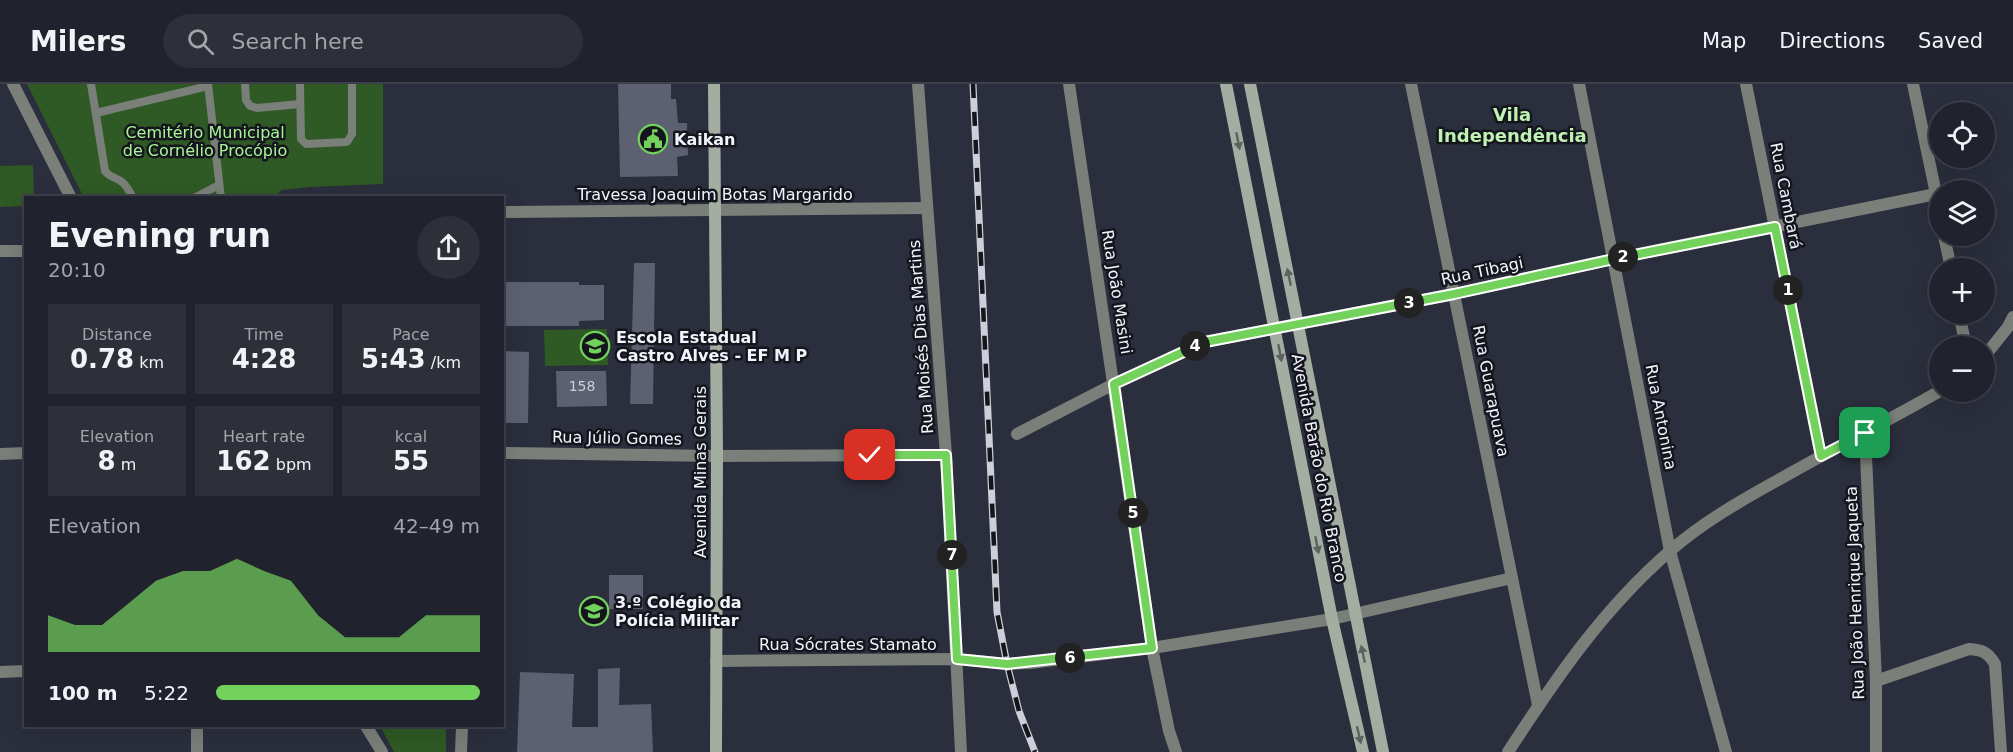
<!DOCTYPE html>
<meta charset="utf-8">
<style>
:root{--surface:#20222d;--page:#2d2f39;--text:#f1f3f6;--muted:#a2a4aa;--line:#3d3f49;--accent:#73d25c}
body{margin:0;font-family:"DejaVu Sans",sans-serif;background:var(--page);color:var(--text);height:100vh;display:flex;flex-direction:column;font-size:22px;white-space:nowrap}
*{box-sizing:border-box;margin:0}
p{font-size:20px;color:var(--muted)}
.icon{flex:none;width:33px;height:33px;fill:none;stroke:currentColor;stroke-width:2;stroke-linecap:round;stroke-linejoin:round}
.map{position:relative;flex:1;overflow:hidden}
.details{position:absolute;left:24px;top:112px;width:480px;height:531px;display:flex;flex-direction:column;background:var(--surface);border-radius:0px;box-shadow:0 6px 24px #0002,0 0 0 2px var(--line)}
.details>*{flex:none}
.controls{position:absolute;left:1929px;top:18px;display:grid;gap:12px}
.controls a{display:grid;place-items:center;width:66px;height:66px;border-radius:50%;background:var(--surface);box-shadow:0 6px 24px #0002,0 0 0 2px var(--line);font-size:30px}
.pin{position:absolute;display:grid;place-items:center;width:51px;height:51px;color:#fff;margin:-26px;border-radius:12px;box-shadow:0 3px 9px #0006}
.km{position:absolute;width:30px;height:30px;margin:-15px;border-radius:50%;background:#222;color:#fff;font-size:16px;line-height:30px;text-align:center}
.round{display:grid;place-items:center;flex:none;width:63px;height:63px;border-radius:32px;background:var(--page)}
.overview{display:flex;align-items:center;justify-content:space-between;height:102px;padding:0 24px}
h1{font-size:33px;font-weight:800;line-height:45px}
.metrics{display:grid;grid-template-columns:repeat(3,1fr);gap:9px;height:102px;padding:6px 24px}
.metrics div{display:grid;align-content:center;border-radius:0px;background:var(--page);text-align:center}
.metrics b{font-size:26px;font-weight:800}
.metrics small{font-size:16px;font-weight:400}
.metrics p{font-size:16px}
.chart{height:168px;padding:12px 24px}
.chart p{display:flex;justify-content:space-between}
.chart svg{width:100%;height:108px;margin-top:6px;fill:var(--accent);opacity:.7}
ul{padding:0 24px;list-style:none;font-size:20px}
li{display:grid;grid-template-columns:96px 72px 1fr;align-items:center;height:45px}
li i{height:15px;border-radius:8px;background:var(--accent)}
header{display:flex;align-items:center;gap:36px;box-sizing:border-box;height:84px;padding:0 30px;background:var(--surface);border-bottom:2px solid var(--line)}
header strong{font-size:28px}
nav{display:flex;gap:33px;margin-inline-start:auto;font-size:21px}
.search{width:420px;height:54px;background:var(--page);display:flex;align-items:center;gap:15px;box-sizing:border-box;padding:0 21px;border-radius:33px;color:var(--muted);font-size:22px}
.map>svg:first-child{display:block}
.green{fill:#2f5925}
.building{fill:#5c6070}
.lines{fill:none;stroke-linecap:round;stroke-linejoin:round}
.lane{stroke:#7a7f79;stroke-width:8}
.street{stroke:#7a7f79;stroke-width:12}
.secondary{stroke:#a4ada2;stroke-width:12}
.rail-casing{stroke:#ccced8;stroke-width:7}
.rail{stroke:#15161d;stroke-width:4.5;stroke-dasharray:14;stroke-linecap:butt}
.oneway{fill:#5c6260}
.route-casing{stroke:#fff;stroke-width:12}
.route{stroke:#73d25c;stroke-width:8}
.labels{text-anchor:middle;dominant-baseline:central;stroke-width:5;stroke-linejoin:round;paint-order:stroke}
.number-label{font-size:14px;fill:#cccfda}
.park-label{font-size:16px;fill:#a7f595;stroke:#15161d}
.poi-label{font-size:16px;font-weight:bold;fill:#f2f4fd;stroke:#15161d;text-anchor:start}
.street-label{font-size:16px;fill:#f2f4fd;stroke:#15161d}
.neighbourhood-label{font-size:18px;font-weight:bold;fill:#bef1b2;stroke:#15161d}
</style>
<header>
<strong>Milers</strong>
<div class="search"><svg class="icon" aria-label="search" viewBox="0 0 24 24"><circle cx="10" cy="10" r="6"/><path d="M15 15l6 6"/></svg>Search here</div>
<nav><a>Map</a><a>Directions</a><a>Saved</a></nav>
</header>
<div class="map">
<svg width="2013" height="668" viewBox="0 0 2013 668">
<rect width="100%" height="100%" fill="#2b2e3c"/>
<g class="green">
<path d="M27 0H383V100L311 103 282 106 273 114H84Z"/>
<path d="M33 81 34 114H26L25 122 0 123V82Z"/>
<path d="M607 245 608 281 545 282 544 246Z"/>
<path d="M380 642H446V668H394Z"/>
</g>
<g class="building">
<path d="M618 0H671V15H676L678 39H687L688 71 677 73 678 92 620 93Z"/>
<path d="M634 179H655L653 320H630Z"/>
<path d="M505 198H579V201H604V236L579 237V242H505Z"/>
<path d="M502 267 529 268 528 339H502Z"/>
<path d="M556 287H606L607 322 557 323Z"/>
<rect x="609" y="491" width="34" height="34"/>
<path d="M620 584 619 621 651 620 653 668H517L520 588 574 590 572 643H598V585Z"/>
</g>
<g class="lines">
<g class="lane">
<path d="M91 0 105 87C110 94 116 93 122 98 127 102 130 108 133 114"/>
<path d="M208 0 221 114"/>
<path d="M245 0 246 16 250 22 257 24 300 20"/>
<path d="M300 0 301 55 306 60 347 58 352 50V0"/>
<path d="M96 29 208 2"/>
<path d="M194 114 219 101"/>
</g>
<g class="street">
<path d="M13 0 71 114"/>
<path d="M918 0 946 371 961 668"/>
<path d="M1069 0 1152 564 1169 647 1176 668"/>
<path d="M1411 0 1538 621"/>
<path d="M1579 0 1670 467 1726 668"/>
<path d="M1746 0 1821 372"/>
<path d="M1913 0 1940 129"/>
<path d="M502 128 927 124"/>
<path d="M1944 152 1951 184"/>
<path d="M0 167H26"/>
<path d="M1959 230 1966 262"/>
<path d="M1984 273 2008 243 2013 233"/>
<path d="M1865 349 1876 597V668"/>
<path d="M1017 350 1114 300 1205 258 1454 210 1613 175 1936 110"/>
<path d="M502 369 717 372 946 371"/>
<path d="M0 370 26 369"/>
<path d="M716 577 957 575 1007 580 1030 579 1152 564 1332 535 1512 494"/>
<path d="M0 588 26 587"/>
<path d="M1876 597 1969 565C1982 566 1988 568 1995 580L2001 668"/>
<path d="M366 642 382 668"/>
<path d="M197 668V642"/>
<path d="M461 668 462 642"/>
<path d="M1508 668C1556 594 1603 525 1670 467 1703 438 1742 416 1780 395 1833 365 1887 337 1940 307"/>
</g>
<g class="secondary">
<path d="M714 0 717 372 716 668"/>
<path d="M1226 0 1332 535 1363 668"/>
<path d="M1250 0 1383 668"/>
</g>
<g class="rail-casing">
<path id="rail" d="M973 0 997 528 1007 580 1019 627 1035 668"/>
</g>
<use href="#rail" class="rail"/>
</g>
<defs><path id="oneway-solid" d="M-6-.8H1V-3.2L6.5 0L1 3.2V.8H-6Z" transform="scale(1.5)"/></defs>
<g class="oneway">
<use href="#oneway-solid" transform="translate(1238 57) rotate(79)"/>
<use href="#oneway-solid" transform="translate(1289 193) rotate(-102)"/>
<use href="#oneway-solid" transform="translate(1280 269) rotate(79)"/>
<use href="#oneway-solid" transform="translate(1317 461) rotate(79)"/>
<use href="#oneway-solid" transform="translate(1363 570) rotate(-102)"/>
<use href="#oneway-solid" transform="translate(1359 651) rotate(77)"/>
</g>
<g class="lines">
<g class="route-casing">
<path id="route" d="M870 371H946L957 575 1007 580 1152 564 1114 300 1205 258 1454 210 1614 175 1775 143 1821 372 1865 349"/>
</g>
<use href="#route" class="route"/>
</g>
<defs>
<g id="civic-ring" transform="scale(1.5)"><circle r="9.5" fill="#15161d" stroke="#73d25c" stroke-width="1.5"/><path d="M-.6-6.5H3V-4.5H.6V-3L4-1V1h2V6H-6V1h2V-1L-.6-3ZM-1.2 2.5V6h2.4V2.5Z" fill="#73d25c"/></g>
<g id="school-ring" transform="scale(1.5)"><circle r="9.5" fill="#15161d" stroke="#73d25c" stroke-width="1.5"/><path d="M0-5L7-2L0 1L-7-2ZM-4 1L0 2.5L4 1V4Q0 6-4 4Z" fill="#73d25c"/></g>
</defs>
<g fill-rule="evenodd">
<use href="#civic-ring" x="653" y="55"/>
<use href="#school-ring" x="595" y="262"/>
<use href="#school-ring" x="594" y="527"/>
</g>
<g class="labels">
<g class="number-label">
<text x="582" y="302">158</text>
</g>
<g class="park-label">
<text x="205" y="48">Cemitério Municipal<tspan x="205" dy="18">de Cornélio Procópio</tspan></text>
</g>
<g class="poi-label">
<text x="674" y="55">Kaikan</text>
<text x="616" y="253">Escola Estadual<tspan x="616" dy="18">Castro Alves - EF M P</tspan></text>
<text x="615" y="518">3.º Colégio da<tspan x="615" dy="18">Polícia Militar</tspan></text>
</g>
<g class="street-label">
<text x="715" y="110">Travessa Joaquim Botas Margarido</text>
<text transform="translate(1786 112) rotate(79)">Rua Cambará</text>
<text transform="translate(1482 187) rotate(-12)">Rua Tibagi</text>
<text transform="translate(1117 208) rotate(81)">Rua João Masini</text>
<text transform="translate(921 253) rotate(-94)">Rua Moisés Dias Martins</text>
<text transform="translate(1491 307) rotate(79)">Rua Guarapuava</text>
<text transform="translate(1661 333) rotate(79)">Rua Antonina</text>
<text transform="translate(617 354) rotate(1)">Rua Júlio Gomes</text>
<text transform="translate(1319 384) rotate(79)">Avenida Barão do Rio Branco</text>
<text transform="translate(700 388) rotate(-90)">Avenida Minas Gerais</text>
<text transform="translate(1855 509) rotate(-92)">Rua João Henrique Jaqueta</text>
<text x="848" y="560">Rua Sócrates Stamato</text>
</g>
<g class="neighbourhood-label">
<text x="1512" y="30">Vila<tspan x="1512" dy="21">Independência</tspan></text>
</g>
</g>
</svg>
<div class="controls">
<a><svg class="icon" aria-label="locate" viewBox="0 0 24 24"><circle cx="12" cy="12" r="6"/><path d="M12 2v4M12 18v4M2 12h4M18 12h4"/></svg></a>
<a><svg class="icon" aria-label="layers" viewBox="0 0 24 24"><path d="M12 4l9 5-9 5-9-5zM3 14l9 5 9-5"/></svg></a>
<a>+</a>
<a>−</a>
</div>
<div class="pin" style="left:1865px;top:349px;background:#1e9e55"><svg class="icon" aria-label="arrive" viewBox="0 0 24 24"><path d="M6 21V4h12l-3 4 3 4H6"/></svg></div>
<div class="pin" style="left:870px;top:371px;background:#d93025"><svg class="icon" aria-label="check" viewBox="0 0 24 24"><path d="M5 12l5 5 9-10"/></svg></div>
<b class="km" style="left:1788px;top:206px">1</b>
<b class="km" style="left:1623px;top:173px">2</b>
<b class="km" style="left:1409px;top:219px">3</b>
<b class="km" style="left:1195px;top:262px">4</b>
<b class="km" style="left:1133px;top:429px">5</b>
<b class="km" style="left:1070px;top:574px">6</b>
<b class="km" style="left:952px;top:471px">7</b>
<section class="details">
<div class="overview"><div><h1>Evening run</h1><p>20:10</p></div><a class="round"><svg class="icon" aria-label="share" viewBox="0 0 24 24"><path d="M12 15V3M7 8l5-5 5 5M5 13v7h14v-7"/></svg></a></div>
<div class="metrics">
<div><p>Distance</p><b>0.78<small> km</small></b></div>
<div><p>Time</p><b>4:28</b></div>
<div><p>Pace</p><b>5:43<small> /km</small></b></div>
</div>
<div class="metrics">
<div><p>Elevation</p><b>8<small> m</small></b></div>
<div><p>Heart rate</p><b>162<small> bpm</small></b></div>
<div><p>kcal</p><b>55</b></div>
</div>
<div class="chart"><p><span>Elevation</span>42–49 m</p>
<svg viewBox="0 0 160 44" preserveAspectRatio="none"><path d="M0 44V29L10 33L20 33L30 24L40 15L50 11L60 11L70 6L80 11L90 15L100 29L110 38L120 38L130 38L140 29L150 29L160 29V44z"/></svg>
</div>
<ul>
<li><b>100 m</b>5:22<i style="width:100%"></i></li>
</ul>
</section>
</div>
